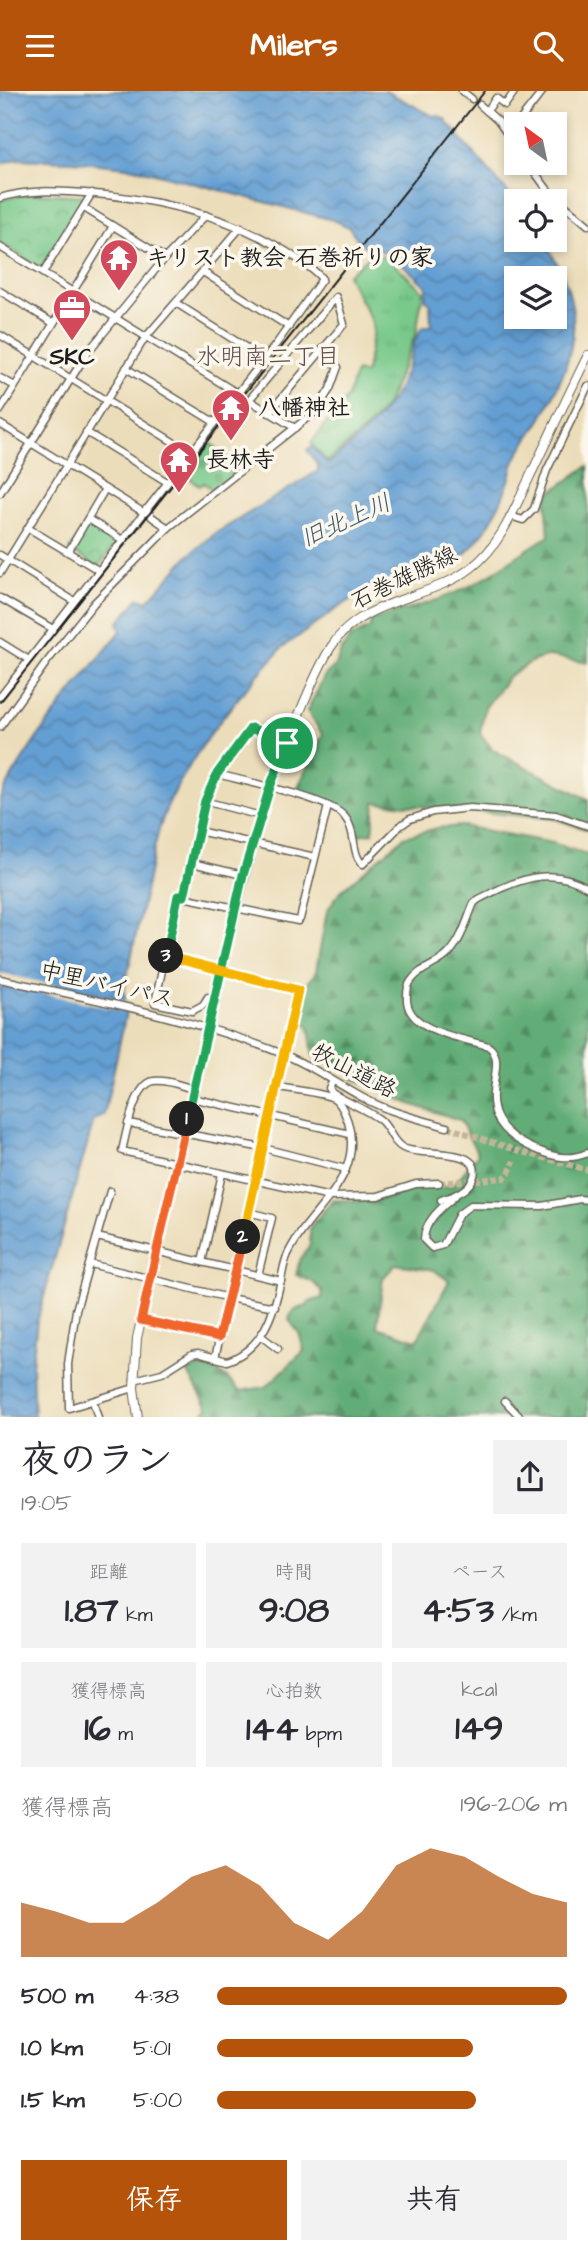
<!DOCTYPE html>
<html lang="ja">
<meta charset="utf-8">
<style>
:root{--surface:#fff;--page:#f2f2f3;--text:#2b2b33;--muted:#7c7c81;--accent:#b45309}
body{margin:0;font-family:"Architects Daughter","Klee One",sans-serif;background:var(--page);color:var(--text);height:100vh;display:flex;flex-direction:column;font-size:26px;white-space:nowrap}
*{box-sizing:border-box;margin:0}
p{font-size:23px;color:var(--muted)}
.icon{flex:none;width:38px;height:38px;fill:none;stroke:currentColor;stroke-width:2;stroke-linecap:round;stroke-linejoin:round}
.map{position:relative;height:1326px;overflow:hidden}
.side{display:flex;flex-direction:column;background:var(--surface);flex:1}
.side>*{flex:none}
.needle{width:46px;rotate:327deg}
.controls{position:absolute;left:504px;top:21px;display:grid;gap:14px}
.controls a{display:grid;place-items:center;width:63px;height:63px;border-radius:0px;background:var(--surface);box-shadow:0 4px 10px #0003;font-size:35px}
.pin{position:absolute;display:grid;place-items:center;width:60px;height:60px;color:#fff;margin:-30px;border:4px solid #fff;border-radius:50%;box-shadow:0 2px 7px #0007}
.km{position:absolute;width:35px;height:35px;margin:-18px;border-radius:50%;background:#222;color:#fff;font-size:19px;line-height:35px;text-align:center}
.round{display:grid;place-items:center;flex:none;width:74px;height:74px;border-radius:0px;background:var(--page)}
.head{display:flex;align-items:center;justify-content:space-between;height:119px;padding:0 21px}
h1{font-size:38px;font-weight:800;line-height:52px}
.figures{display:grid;grid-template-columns:repeat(3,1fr);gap:10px;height:119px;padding:7px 21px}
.figures div{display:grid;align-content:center;border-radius:0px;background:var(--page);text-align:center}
.figures b{font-size:35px;font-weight:800}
.figures small{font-size:19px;font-weight:400}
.figures p{font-size:19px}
.chart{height:196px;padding:14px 21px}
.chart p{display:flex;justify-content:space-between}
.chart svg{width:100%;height:126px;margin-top:7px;fill:var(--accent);opacity:.7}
.cta{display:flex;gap:14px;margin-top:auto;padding:14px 21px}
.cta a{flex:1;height:80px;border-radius:0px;background:var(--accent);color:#fff;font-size:28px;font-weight:800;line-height:80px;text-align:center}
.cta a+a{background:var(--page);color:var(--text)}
ul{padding:0 21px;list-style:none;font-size:23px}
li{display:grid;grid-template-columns:112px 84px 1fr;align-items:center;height:52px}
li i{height:18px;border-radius:9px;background:var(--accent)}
header{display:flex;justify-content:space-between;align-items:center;height:91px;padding:0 21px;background:var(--accent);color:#fff;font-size:32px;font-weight:800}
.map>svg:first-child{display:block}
.grass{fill:url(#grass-tufts);stroke:#4a7254;stroke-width:2}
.forest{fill:url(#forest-firs);stroke:#3f644a;stroke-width:2;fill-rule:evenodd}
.cemetery{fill:url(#cemetery-stones);stroke:#4a7254;stroke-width:2}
.park{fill:url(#park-crowns);stroke:#4a7254;stroke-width:2}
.water{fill:url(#water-waves);stroke:#405e78;stroke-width:2;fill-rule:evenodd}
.pier{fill:#ecddba}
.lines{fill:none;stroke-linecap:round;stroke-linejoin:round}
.minor-tunnel{stroke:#c2b69a;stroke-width:6;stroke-dasharray:6 3;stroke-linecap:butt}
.minor-casing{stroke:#656053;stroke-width:9}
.major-casing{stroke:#656053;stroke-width:10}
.minor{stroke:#fff;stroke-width:6}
.major{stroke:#fff;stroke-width:8}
.rail{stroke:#1c1c1c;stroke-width:2}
.split-1-casing{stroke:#fff;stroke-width:14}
.split-2-casing{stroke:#fff;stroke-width:14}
.split-3-casing{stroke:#fff;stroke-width:14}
.split-4-casing{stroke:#fff;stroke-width:14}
.split-1{stroke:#22a559;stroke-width:9}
.split-2{stroke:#f0652b;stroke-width:9}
.split-3{stroke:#f5b400;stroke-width:9}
.split-4{stroke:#22a559;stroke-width:9}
.labels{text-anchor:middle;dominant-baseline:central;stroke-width:7;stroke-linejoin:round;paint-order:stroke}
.poi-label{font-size:23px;font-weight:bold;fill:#1c1c1c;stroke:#fbf7ec;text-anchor:start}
.street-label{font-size:23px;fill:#1c1c1c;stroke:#fbf7ec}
.neighbourhood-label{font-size:24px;fill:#604e4d;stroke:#fbf7ec}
.water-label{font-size:24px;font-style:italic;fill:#3c576e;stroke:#fbf7ec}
</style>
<header><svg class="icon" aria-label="menu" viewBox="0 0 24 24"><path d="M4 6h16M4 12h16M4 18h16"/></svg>Milers<svg class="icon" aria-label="search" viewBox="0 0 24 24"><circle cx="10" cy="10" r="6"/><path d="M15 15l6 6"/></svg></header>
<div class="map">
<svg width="588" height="1327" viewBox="0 0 588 1327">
<defs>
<pattern id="grass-tufts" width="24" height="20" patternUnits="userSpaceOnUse" patternTransform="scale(1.75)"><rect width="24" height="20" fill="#79c98b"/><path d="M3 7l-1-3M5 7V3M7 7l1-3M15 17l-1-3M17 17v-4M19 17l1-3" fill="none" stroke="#68ac77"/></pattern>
<pattern id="forest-firs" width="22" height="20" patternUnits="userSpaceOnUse" patternTransform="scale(1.75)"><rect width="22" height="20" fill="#62ad77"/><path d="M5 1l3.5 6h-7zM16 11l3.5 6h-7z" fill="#508c61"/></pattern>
<pattern id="cemetery-stones" width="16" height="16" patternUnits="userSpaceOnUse" patternTransform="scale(1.75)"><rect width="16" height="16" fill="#79c98b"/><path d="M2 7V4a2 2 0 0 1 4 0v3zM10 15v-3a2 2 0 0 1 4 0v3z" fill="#68ac77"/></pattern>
<pattern id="park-crowns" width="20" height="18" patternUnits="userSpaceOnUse" patternTransform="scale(1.75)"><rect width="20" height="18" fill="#79c98b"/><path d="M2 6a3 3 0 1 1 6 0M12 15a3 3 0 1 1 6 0" fill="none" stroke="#68ac77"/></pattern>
<pattern id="water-waves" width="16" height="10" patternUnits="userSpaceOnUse" patternTransform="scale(1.75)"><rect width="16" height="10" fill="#649fd3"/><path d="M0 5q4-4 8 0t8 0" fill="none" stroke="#5281aa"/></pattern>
</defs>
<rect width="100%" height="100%" fill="#fbf7ec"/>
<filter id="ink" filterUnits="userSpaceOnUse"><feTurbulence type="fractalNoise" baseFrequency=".0143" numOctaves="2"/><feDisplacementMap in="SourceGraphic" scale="14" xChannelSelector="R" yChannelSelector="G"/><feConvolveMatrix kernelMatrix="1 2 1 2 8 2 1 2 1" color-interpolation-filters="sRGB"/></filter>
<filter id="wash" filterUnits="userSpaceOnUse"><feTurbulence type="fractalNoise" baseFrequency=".00686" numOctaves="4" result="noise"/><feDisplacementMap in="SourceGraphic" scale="28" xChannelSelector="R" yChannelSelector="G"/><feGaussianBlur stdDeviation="1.57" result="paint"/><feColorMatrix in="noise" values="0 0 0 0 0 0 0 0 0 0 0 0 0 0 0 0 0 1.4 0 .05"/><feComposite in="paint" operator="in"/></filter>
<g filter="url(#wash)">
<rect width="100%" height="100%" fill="#ecddba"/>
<path class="grass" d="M369 165H386L423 200 416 242 386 315 367 337 327 371 311 352 348 305 356 281 364 283 366 281 373 240 372 230 347 184Z"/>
<g class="forest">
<path d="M588 375V572L550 565 533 570 509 585 485 617 480 642 493 659 588 708V739L555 728 375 711 373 742 359 744C348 711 326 709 297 698L323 644 307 620 325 584 336 574 341 559 351 546 370 537 371 529C407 518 446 509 479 490 503 476 524 459 549 445L546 410 551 401Z"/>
<path d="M462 735 553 752 588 764V1326L260 1327 259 1324 200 1326 208 1317 187 1280C214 1270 222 1282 240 1300L266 1296 304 1260 299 1242 289 1229C291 1219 298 1217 307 1215L309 1211 322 1207V1199L311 1190 296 1184 300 1168 310 1154V1136L333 1109 364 1110 387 1107 415 1097 453 1095 478 1063 460 1029 410 1013 351 986 362 969 322 972 313 965 309 937 301 930 297 920 304 899 316 880 327 820 340 801 404 746 437 737ZM396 1173 434 1179 449 1190 417 1249 377 1236 383 1187Z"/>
</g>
<path class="cemetery" d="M210 352 242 378 213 399 204 392 200 395 184 383Z"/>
<g class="park">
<path d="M31 102 88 105 42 177 0 152V109Z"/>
<path d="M88 431 119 449 98 476 70 459Z"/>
</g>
<path class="water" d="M0 0H386L433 25 438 24 447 29V32L456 40 461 48 516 111V149H543C588 214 579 259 543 325 535 340 522 354 515 370 511 378 511 387 507 395 494 430 480 453 450 475 424 493 408 490 380 497 349 505 325 527 299 545 293 550 287 552 282 557 240 603 197 654 170 710 157 737 152 768 146 797 139 831 131 866 124 900L126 922 104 1025 94 1029 37 1230 32 1274 34 1327 0 1326V707C32 646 78 593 121 540L118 532 139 507 148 510 188 465 216 442 318 380V374L307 359 312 356 328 373C362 345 388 325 405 282 411 266 412 250 423 236H429L431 233 430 213 425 208 426 195 389 161 369 159 358 149 349 136 333 129 135 77 73 70 17 68 0 73ZM516 187H555V226H516Z"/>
<path class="pier" d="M0 882 128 911 129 921 0 893Z"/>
</g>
<g filter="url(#ink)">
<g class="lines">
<g class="minor-tunnel">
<path d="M447 1036 519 1060 588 1079"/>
<path d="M439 1092 504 1087 509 1082 514 1070"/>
</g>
<g class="minor-casing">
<g id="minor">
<path d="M462 0 472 8"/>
<path d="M480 14 498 30 516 55"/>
<path d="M487 20 496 7 505 14 515 0"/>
<path d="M517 33 543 0"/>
<path d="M528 72 550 102 588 134"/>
<path d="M0 107C28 98 56 100 85 102 161 108 239 126 302 171 309 176 317 181 322 188L277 252 0 606"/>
<path d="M84 117 165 167"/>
<path d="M0 156 237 302"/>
<path d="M203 181 289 236"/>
<path d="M43 182 92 102"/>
<path d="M0 200 53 232"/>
<path d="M176 212 264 268"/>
<path d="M0 244 191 362"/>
<path d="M126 277 214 331"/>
<path d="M0 287 15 295"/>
<path d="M0 320 113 135"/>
<path d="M269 322 344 233 336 206 249 309 295 337"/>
<path d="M0 333 143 421"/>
<path d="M86 341 167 391"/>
<path d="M0 402 87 262 165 167 206 124"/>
<path d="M146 418 152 426 168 437"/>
<path d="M510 425 523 429 534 418 547 379 588 295"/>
<path d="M88 428 123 449"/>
<path d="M28 437 98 479"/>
<path d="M68 461 105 398"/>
<path d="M0 464 74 510"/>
<path d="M0 482 145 247 241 136"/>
<path d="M0 507 53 538"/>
<path d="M0 551 29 569"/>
<path d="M0 636 46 572 94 512 168 437 316 320 330 298 338 276 321 260"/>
<path d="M217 683C243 690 328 707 344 725 357 739 351 765 363 773L400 735 410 728 433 721 470 717 556 724 588 735"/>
<path d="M204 710 261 725"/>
<path d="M198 740 315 766"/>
<path d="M192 772 243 784"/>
<path d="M588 797C550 773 515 790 479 808L474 812C467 828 462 848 450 861 440 874 420 876 411 890 408 894 407 900 407 905 404 940 463 947 488 955 516 974 456 1027 540 1060 557 1067 570 1069 588 1062"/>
<path d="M184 805 204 710 217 683 251 637 287 652"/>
<path d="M166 865 298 899 215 1267"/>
<path d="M0 888C95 909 192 927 283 963 312 975 339 994 367 1009 392 1022 420 1028 447 1036"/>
<path d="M214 908 208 906 203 914 192 920 155 912 178 805 298 830 300 828 328 715"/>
<path d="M333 990 329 997 332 1002C347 1011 365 1018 379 1028 390 1036 391 1051 403 1057 420 1066 482 1055 474 1085 470 1099 453 1105 441 1109"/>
<path d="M193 998C182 995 166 988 154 990 134 993 126 1044 122 1060L330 1106 378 1105 416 1093 439 1092"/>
<path d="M192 1007 350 1043"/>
<path d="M128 1032 263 1057 346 1078"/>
<path d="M110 1100 76 1219 68 1273 69 1317 134 1297"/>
<path d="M455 1105C442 1116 424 1130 424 1149L432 1157 443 1154 459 1123 471 1114 542 1115 580 1108 588 1109"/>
<path d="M248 1121 272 1127 258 1184"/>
<path d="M97 1146 281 1190"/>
<path d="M202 1171 222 1083"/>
<path d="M90 1173 229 1207 275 1216"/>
<path d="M141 1229 219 1246"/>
<path d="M261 1245 278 1258"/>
<path d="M134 1289 162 1282 192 1263 198 1262 227 1270C263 1258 274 1222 281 1189 283 1180 284 1171 288 1163 309 1118 365 1089 348 1031 345 1023 342 1013 335 1008 325 1002 290 998 277 996"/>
<path d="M93 1310 98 1327"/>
<path d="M505 1310 521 1327"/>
</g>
</g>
<g class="major-casing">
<path id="major" d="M138 1327 134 1297 137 1247C166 1124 193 1000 222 877 242 793 261 713 295 633 306 607 316 580 331 556 363 506 428 510 471 477 503 453 517 411 534 377 552 339 569 302 588 264"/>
</g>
<use href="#minor" class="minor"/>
<use href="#major" class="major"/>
<path class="rail" d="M0 611 485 0"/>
</g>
</g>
<g class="lines" filter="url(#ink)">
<g class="split-1-casing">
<path id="split-1" d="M187 1028 243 784 270 696 287 652"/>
</g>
<g class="split-2-casing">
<path id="split-2" d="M187 1028 141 1229 219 1246 243 1146"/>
</g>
<g class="split-3-casing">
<path id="split-3" d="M166 865 298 899 243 1146"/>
</g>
<g class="split-4-casing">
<path id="split-4" d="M166 865 178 805H184L205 710 217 683 251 637 287 652"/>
</g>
<use href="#split-1" class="split-1"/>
<use href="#split-2" class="split-2"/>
<use href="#split-3" class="split-3"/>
<use href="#split-4" class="split-4"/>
</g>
<defs>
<g id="temple-pin" transform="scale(2.0125)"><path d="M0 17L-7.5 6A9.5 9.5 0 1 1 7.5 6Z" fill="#d1495b" stroke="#fbf7ec"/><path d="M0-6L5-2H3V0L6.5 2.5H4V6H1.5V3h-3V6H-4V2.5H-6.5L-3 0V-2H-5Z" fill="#fff"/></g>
<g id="office-pin" transform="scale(2.0125)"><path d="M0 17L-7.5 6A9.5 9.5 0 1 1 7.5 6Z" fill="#d1495b" stroke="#fbf7ec"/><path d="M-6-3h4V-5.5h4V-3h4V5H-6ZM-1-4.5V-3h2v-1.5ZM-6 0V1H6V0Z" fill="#fff"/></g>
</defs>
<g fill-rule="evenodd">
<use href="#temple-pin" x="119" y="167"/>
<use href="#office-pin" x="72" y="217"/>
<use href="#temple-pin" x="231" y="317"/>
<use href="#temple-pin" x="179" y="369"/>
</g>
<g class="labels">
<g class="poi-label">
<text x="146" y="167">キリスト教会 石巻祈りの家</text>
<text x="72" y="266" text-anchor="middle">SKC</text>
<text x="258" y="317">八幡神社</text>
<text x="206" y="369">長林寺</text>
</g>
<g class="street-label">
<text transform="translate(404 487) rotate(-26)">石巻雄勝線</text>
<text transform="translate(107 894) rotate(13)">中里バイパス</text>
<text transform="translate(354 980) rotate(27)">牧山道路</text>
</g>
<g class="neighbourhood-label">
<text x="268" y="266">水明南二丁目</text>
</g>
<g class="water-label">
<text transform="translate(346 430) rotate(-24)">旧北上川</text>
</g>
</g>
</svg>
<div class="controls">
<a><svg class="needle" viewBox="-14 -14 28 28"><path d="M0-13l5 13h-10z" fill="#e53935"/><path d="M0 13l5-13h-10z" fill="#7c7c81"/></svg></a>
<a><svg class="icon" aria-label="locate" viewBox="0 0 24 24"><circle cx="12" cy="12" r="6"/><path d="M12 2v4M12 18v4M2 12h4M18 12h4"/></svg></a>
<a><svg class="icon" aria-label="layers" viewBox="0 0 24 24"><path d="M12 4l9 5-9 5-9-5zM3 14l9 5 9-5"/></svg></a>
</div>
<div class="pin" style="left:287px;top:652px;background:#1e9e55"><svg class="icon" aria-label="arrive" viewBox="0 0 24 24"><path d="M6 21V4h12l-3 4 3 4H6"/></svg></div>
<b class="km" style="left:187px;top:1028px">1</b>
<b class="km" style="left:243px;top:1146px">2</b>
<b class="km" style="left:166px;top:865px">3</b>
</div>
<section class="side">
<div class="head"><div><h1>夜のラン</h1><p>19:05</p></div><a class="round"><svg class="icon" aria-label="share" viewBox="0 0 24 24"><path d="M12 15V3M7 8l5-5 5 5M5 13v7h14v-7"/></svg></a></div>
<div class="figures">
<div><p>距離</p><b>1.87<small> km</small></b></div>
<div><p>時間</p><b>9:08</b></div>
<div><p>ペース</p><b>4:53<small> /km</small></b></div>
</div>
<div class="figures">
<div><p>獲得標高</p><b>16<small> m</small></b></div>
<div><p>心拍数</p><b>144<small> bpm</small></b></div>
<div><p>kcal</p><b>149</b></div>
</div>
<div class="chart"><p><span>獲得標高</span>196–206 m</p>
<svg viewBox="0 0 160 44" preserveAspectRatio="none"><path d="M0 44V25L10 28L20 32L30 32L40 25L50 16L60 12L70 19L80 32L90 38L100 28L110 12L120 6L130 9L140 16L150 22L160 25V44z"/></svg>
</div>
<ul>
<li><b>500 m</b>4:38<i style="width:100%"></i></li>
<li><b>1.0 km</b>5:01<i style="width:73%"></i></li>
<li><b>1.5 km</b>5:00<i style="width:74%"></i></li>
</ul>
<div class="cta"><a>保存</a><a>共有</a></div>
</section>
